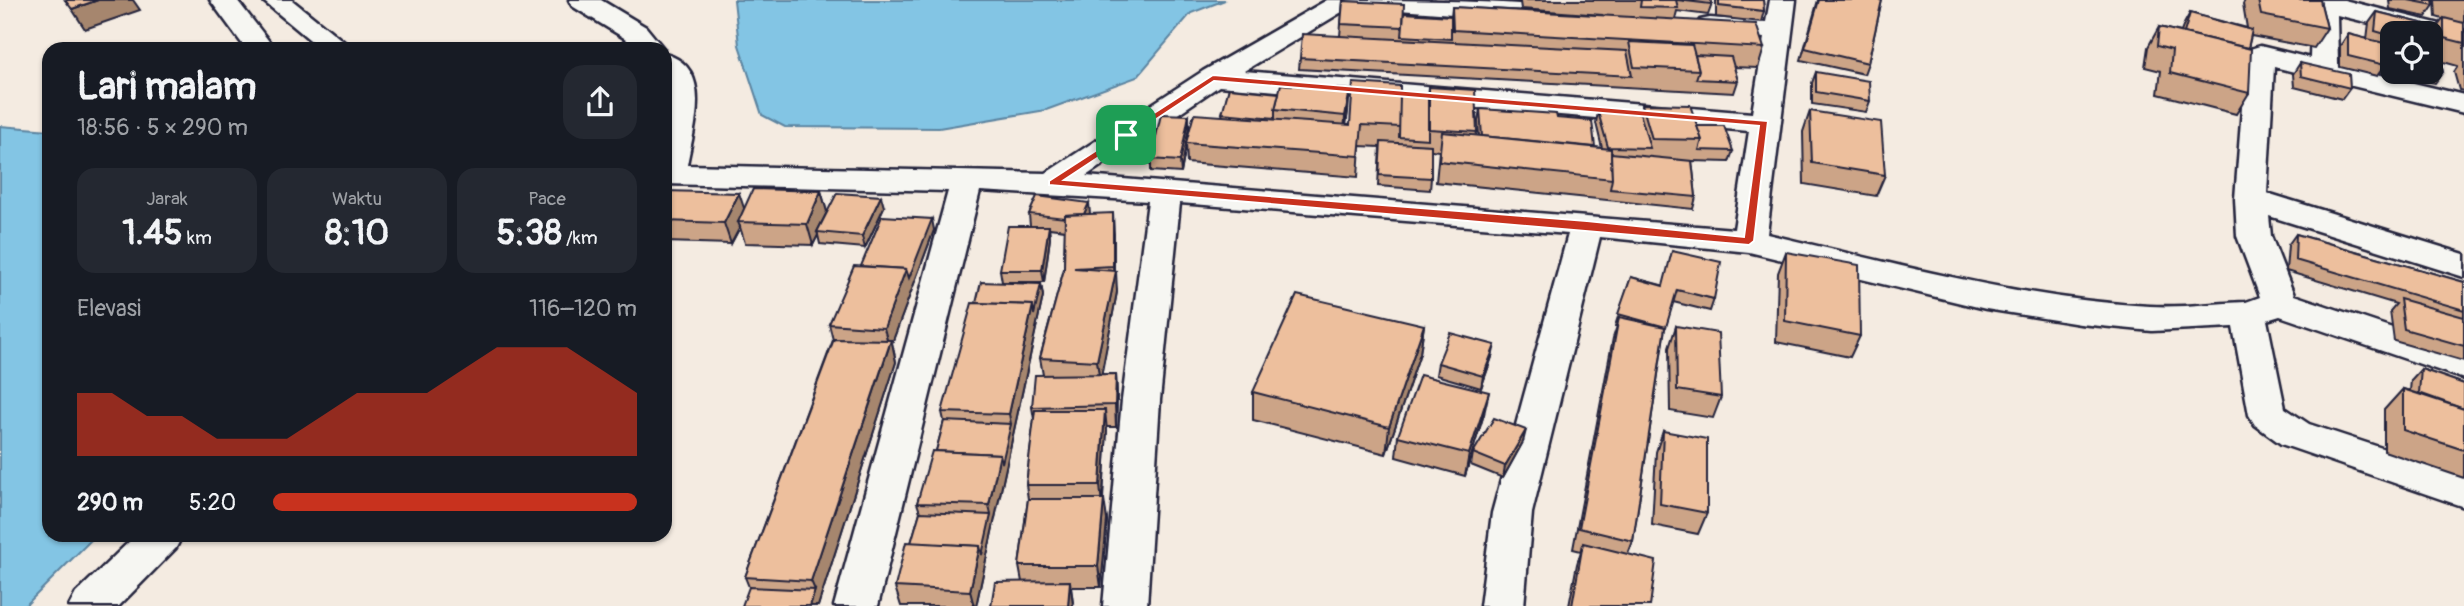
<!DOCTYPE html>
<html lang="id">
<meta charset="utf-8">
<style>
:root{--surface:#171b24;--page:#242831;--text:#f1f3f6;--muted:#9ea1a6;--accent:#c8321e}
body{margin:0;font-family:Pangolin,sans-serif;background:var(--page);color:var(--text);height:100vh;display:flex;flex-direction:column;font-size:26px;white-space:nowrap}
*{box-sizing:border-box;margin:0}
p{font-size:23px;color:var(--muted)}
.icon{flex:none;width:38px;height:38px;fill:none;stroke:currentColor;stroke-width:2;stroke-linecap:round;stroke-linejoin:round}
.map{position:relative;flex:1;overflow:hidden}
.details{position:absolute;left:42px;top:42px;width:630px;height:500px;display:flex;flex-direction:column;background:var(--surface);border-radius:21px;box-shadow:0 2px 5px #0004}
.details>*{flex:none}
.fabs{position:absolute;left:2380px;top:21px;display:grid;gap:14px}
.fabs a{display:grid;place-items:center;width:63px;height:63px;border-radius:14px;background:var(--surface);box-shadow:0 2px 5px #0004;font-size:35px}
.pin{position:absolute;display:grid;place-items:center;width:60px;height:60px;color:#fff;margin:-30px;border-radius:14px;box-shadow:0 4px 10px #0006}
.round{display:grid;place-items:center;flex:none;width:74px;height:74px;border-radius:21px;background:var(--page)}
.head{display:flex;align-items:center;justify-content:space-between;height:119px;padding:0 35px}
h1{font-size:38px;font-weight:700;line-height:52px}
.figures{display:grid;grid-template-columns:repeat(3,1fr);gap:10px;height:119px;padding:7px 35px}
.figures div{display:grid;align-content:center;border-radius:18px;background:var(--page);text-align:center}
.figures b{font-size:35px;font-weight:700}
.figures small{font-size:19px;font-weight:400}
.figures p{font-size:19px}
.chart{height:196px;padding:14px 35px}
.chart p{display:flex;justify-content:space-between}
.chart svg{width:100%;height:126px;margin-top:7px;fill:var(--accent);opacity:.7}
ul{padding:0 35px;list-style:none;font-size:23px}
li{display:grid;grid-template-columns:112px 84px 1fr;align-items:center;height:52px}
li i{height:18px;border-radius:9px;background:var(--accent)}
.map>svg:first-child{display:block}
.water{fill:#83c5e4;stroke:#5c84a0;stroke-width:2}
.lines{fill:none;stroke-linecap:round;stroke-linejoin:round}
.street-casing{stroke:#22223b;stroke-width:5}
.street{fill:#f6f6f2;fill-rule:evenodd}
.wall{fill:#cca487;stroke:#22223b;stroke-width:2;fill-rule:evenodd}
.shaded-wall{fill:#a6866e;stroke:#22223b;stroke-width:2}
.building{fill:#edbf9d;stroke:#22223b;stroke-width:2}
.route{fill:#c8321e;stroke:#fff;stroke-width:2;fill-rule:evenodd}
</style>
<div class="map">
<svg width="2464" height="606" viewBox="0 0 2464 606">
<rect width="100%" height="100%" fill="#f4ebe1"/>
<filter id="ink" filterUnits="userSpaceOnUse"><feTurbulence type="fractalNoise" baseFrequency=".0143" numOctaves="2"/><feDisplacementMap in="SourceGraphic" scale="14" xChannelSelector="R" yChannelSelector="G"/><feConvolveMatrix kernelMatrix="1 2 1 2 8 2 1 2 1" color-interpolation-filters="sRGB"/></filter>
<g filter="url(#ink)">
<g class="water">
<path d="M734 0H1225L1191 13 1137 77 1046 110 939 128 785 127 762 115 739 45Z"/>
<path d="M0 126 49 130V536H95L25 606H0Z"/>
</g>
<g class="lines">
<g class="street-casing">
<g id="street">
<path d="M210 0H237L275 49H246Z"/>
<path d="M262 0H292L353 49H321Z"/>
<path d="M569 0H601L646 27 664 49H635L626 39 572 6Z"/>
<path d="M1327 0C1390 0 1483 0 1542 6L1546 12 1542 18 1532 20 1372 8 1360 1 1244 71 1752 113 1764 38 1700 32 1696 26 1700 20 1710 18 1766 22 1770 0H1796L1767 234C1893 263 2020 299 2150 306 2181 308 2214 303 2246 302L2260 297 2237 236 2235 199 2246 55 2250 49 2260 46 2310 58 2312 0H2344L2464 30V46L2431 38V33H2411L2337 15 2338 65 2464 95V113L2274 67 2267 193 2464 254V277L2269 216 2271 236 2294 295 2464 352V379L2280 316 2267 320 2285 408 2309 424 2464 475V507L2281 444 2255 425 2249 415 2233 327 2152 331 2080 324 1986 309 1749 252 1600 237 1532 513 1524 606H1480L1492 513 1568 234 1180 203 1160 400 1147 606H1103L1122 400 1148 201 980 191 878 606H834L948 191 665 184V121L670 97 665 81V54C715 67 693 130 687 165L1046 173 1203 71ZM1219 86 1749 131 1734 229 1086 176Z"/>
<path d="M135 536H182L176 548 119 606H69L76 593Z"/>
</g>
</g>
<use href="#street" class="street"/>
</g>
<g class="wall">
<path d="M1467 0H1711L1712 4 1708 15 1677 11 1675 19 1764 48 1758 68 1734 67 1738 81 1734 93 1299 69 1300 58 1340 36 1343 1 1404 13 1451 16 1452 7 1603 15 1521 9 1520 2Z"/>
<path d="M1716 0H1763L1764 11 1761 22 1716 17Z"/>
<path d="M1818 0H1882L1868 63 1864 74 1801 60Z"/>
<path d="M2245 0H2320L2327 28 2314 48 2251 36 2248 48 2249 93 2236 114 2158 94 2161 71 2145 67 2148 47 2159 27 2181 32 2184 24 2190 13 2247 28 2243 4Z"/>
<path d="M2389 0H2433L2434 5 2426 17 2390 9Z"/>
<path d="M2435 0H2464V91L2459 90 2454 72 2458 66 2440 61 2443 72 2435 83 2390 74 2386 49 2387 47H2384L2385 65 2377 76 2340 67V46L2348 34 2367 39 2369 23 2377 12 2437 27 2443 19 2436 17ZM2392 33H2431V72H2392Z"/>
<path d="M2300 63 2350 88 2342 99 2294 87 2293 74Z"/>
<path d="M1816 72 1870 101 1866 112 1812 104V83Z"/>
<path d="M1429 87 1477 132 1476 136H1479L1478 121 1480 109 1557 118 1595 147 1602 148 1596 123 1598 112 1640 113 1642 104 1697 126 1733 151 1729 162 1692 161 1696 197 1693 209 1436 182 1439 151 1431 150V178L1430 190 1378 186 1380 147 1360 146 1358 177 1187 163 1186 143 1222 116 1229 88 1348 111 1346 125H1350L1400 95 1428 97Z"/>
<path d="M1810 111 1885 175 1876 196 1804 184 1803 132Z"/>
<path d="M1189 115V127L1181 173 1151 171V159Z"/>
<path d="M665 191 744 209 821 191 827 212 884 207 865 248 820 244 818 235 813 245 745 243 740 227 731 244 665 242Z"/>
<path d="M1029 214H1090L1114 234V271L1117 292 1101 374H1116L1117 395 1116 427H1107L1103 499 1107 520 1101 587H1071L1073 602 1022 582 1019 566 1028 499 1026 485 1034 419 1032 407 1043 375 1040 358 1064 269 1065 230 1049 228 1050 238 1044 282H1002L1000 270 1030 226Z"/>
<path d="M934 230 892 343 896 362 818 606 749 587 745 577 833 340 829 324 861 266Z"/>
<path d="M2296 234 2464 282V361L2394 341 2390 311 2396 304 2286 271 2288 245Z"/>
<path d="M1786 252 1860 336 1850 357 1776 342 1778 273Z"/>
<path d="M1631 277 1714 299 1710 311 1673 302 1665 328 1633 541 1628 554 1650 606H1569L1577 564 1581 551 1573 549 1613 338 1617 326H1615Z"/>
<path d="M1041 284 1043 296 976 606H901L895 587 911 543 920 512 917 503 936 451 944 421 942 412Z"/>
<path d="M1424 325 1420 353 1386 454 1253 420V392Z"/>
<path d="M1676 326 1721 397 1713 418 1670 411 1669 348Z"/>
<path d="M1492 357 1481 388 1436 375 1438 363Z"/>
<path d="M2421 369 2464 384V478L2384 451V410L2403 389 2410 391 2411 380Z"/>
<path d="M1484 414 1465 476 1396 457 1398 436Z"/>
<path d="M1663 431 1707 513 1698 534 1652 525 1656 452Z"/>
<path d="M1523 442 1503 478 1471 465 1473 453Z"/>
</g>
<g class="shaded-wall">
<path d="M98 0H133L140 10 85 29 72 9Z"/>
<path d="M1350 90 1348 111 1344 137 1345 116Z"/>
<path d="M1189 115V127L1181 173 1180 161Z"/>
<path d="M821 191 827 212 817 232 818 235 813 245 807 224Z"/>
<path d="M739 193 746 214 738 222 740 227 731 244 724 223Z"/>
<path d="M881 196 884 207 865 248 862 236Z"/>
<path d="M1089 203 1090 214 1081 220Z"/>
<path d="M1113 213 1114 234V277L1116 271 1117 292 1100 382 1097 361 1114 280 1113 266Z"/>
<path d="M932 219 934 230 892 343 896 362 818 606H810L815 590 811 581 889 347 884 328 906 269Z"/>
<path d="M1049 226 1050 238 1044 282 1042 270Z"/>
<path d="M1041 284 1043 296 976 606H974L970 591 980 546 991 515 989 505 1000 454 1011 424 1009 414 1033 305Z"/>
<path d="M1424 325 1420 353 1386 454 1389 427Z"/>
<path d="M1495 345 1492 357 1481 388 1483 376Z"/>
<path d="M1116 374 1117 395 1116 427 1115 405Z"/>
<path d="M1489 392 1484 414 1465 476 1469 454Z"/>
<path d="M1105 410 1107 431 1102 506 1100 485Z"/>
<path d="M1526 430 1523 442 1503 478 1505 466Z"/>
<path d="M1104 499 1107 520 1101 587 1098 566Z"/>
<path d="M1070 581 1073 606H1068Z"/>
</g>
<g class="building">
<path d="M65 0H98L72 9Z"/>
<path d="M1641 0H1676L1678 8 1640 7Z"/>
<path d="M1677 0H1711L1712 4Z"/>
<path d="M1719 0H1763L1764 11 1719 6Z"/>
<path d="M1819 0H1882L1868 63 1805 48Z"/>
<path d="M2258 0H2320L2327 28 2261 15Z"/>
<path d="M2408 0H2433L2434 5Z"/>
<path d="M1343 1 1404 4 1403 27 1341 24Z"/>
<path d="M1452 7 1756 24 1764 48 1453 30Z"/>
<path d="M2377 12 2437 27V47L2443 72 2431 69V33H2392V36L2375 31Z"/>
<path d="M1404 13 1451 16V39L1402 36Z"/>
<path d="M2190 13 2252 30 2248 48 2184 33Z"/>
<path d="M2444 18 2464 23V43L2444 38Z"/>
<path d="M2159 27 2251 49 2249 93 2170 73 2172 50 2157 46Z"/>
<path d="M1302 34 1627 51 1632 76 1300 58Z"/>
<path d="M2348 34 2384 43 2385 65 2348 56Z"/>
<path d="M1629 42 1692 45 1699 70 1634 67Z"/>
<path d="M1695 55 1731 57 1738 81 1696 79 1699 70Z"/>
<path d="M2300 63 2349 74 2350 88 2301 76Z"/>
<path d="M1816 72 1869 81 1870 101 1816 92Z"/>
<path d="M1353 83 1400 86V127L1362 125 1359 156 1186 143 1194 114 1350 125Z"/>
<path d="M1281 84 1350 90 1345 116 1275 109Z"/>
<path d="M1429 87 1475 90 1477 132 1429 129Z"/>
<path d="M1229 88 1279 93 1275 109V118L1222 113Z"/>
<path d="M1400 95 1428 97V139L1399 137Z"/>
<path d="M1642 104 1690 105 1702 140 1652 139Z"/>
<path d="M1480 109 1556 114 1557 118 1592 121 1595 147 1482 136Z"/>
<path d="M1810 111 1881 122 1885 175 1812 163Z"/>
<path d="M1598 112 1640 113 1650 148 1608 147Z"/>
<path d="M1161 114 1189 115 1180 161 1151 159Z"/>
<path d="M1697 126H1724L1733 151 1699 150 1702 140Z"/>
<path d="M1442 132 1611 149 1612 179 1439 161Z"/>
<path d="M1381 142 1431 145V178L1379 175Z"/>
<path d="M1611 153 1692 161 1696 197 1610 189 1612 179Z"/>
<path d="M753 189 821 191 807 224 738 222Z"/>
<path d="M665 191 739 193 724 223 665 221Z"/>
<path d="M837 193 881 196 862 236 817 232Z"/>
<path d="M1037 196 1089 203 1084 214 1065 215V218L1029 214Z"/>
<path d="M1113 213V266L1074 268 1116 271 1097 361 1040 358 1064 269 1065 215Z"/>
<path d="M882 216 932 219 909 278 906 269 861 266Z"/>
<path d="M1008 226H1049L1042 270H1000Z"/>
<path d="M2296 234 2464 282V310L2295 260Z"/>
<path d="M1672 251 1721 262 1714 299 1677 290 1666 327 1618 314 1631 277 1663 286Z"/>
<path d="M1786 252 1859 265 1860 336 1785 321Z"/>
<path d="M854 266 906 269 884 328 829 324Z"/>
<path d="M981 282 1041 284 1034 315 1033 305 976 303Z"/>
<path d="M1297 295 1424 325 1389 427 1253 392Z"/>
<path d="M2400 299 2464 317V346L2404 329Z"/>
<path d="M972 303 1033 305 1009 414 942 412Z"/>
<path d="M1619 317 1665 327 1633 541 1579 528Z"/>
<path d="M1676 326 1718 333 1721 397 1677 390Z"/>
<path d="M1450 333 1495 345 1483 376 1438 363Z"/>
<path d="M834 339 891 340 811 581 745 577Z"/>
<path d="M2421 369 2464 384V409L2419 393Z"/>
<path d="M1116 374 1115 405 1032 407 1035 375Z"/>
<path d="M1420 375 1489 392 1469 454 1398 436Z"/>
<path d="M2403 389 2464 409V450L2403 430Z"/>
<path d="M1035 410H1105L1100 485H1026Z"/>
<path d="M1494 418 1526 430 1505 466 1473 453Z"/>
<path d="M944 421 1011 424 1002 463 1000 454 936 451Z"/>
<path d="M1663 431 1707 439V513L1660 504Z"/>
<path d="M932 451 1000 454 989 505 917 503Z"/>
<path d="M1028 499H1104L1098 566H1019Z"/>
<path d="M920 512 991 515 982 555 980 546 911 543Z"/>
<path d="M906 542 980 546 970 591 895 587Z"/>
<path d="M1583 543 1656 561 1650 606H1572Z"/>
<path d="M1070 581 1068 606H991L995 582Z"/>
<path d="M749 587 815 590 810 606H742Z"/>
</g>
</g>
<path class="route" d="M1213 75 1768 121 1754 241 1749 245 1049 185V181ZM1214 81 1759 126 1744 237 1587 221 1064 180Z"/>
</svg>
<div class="fabs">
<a><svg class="icon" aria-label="locate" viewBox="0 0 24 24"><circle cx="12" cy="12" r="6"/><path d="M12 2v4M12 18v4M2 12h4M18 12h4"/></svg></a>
</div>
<div class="pin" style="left:1126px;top:135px;background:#1e9e55"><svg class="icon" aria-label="arrive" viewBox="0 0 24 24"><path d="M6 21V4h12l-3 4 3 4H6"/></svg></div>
<section class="details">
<div class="head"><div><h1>Lari malam</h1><p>18:56 · 5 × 290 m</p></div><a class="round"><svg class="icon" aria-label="share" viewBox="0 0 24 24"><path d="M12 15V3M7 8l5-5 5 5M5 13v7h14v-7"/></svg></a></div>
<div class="figures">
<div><p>Jarak</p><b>1.45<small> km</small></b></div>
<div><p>Waktu</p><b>8:10</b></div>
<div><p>Pace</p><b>5:38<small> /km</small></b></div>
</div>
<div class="chart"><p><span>Elevasi</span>116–120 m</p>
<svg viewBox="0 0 160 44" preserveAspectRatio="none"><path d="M0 44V22L10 22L20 30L30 30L40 38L50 38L60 38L70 30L80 22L90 22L100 22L110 14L120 6L130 6L140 6L150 14L160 22V44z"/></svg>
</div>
<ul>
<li><b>290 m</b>5:20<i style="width:100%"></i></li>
</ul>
</section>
</div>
